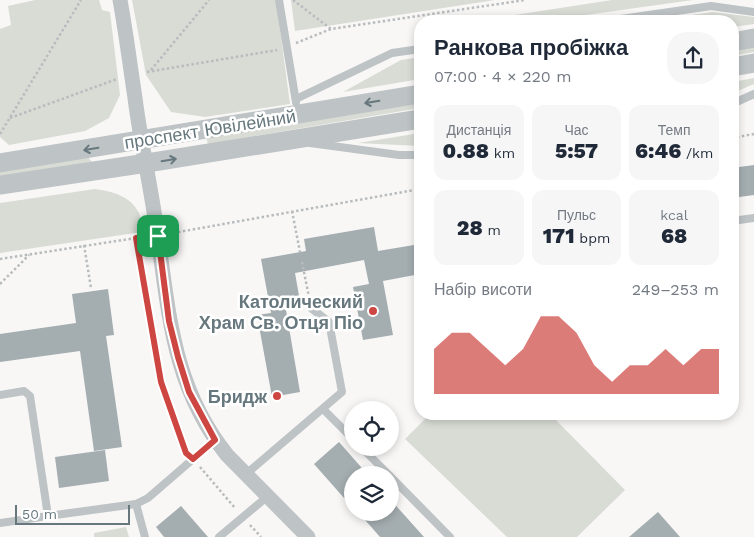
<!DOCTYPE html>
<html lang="uk">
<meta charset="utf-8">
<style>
:root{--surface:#fff;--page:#f6f6f7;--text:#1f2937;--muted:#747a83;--accent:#cd4641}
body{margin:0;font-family:"Work Sans",sans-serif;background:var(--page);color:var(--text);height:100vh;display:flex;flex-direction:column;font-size:19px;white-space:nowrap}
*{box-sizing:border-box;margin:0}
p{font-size:16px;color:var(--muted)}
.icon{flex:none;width:28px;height:28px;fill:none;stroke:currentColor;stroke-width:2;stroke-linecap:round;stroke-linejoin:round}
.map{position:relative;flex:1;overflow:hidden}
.details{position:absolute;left:414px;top:15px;width:325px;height:405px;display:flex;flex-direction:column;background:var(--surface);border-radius:20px;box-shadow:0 2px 8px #0003}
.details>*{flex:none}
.buttons{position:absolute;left:344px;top:401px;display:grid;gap:10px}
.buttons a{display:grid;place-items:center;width:55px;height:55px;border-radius:50%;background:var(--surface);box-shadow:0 2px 8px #0003;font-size:25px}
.scale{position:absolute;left:15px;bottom:12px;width:115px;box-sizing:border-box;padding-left:5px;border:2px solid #66787d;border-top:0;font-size:14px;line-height:18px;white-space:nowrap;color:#66787d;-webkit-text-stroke:4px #fff;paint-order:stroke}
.pin{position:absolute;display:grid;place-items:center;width:42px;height:42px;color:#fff;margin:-21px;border-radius:10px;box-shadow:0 2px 8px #0006}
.round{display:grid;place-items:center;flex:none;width:52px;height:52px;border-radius:20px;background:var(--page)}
.headline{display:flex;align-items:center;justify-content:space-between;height:85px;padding:0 20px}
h1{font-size:22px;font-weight:800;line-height:38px}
.figures{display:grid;grid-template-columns:repeat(3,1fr);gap:8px;height:85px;padding:5px 20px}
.figures div{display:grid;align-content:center;border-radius:12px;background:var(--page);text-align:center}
.figures b{font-size:21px;font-weight:800}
.figures small{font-size:14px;font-weight:400}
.figures p{font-size:14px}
.chart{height:140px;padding:10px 20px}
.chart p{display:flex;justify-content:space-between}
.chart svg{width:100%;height:90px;margin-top:5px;fill:var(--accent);opacity:.7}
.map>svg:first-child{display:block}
.green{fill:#d9dcd5}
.building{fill:#a4adb0}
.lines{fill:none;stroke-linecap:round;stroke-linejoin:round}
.path{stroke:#b8bcbe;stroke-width:2.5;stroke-dasharray:2.5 2.5;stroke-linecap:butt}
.service{stroke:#bec3c5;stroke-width:8}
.minor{stroke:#bec3c5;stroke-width:15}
.tertiary{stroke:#bec3c5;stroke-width:19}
.oneway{stroke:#66787d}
.route-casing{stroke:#fff;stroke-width:10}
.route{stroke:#cd4641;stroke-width:6}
.poi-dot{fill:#cd4641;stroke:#fff;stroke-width:2}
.labels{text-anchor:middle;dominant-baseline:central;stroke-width:5;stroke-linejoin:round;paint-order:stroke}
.street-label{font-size:18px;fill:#66787d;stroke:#fff}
.poi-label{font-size:18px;font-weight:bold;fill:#66787d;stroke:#fff;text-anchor:end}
</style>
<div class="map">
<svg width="754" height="537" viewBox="0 0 754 537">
<rect width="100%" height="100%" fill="#f8f7f6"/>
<g class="green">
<path d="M35 0H99L102 10 110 12 120 95 109 118 85 131 9 145 0 137V29L11 25 8 6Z"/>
<path d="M132 0H276L290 104 205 117 171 112 146 75Z"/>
<path d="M291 0H495L295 31Z"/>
<path d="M612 0H693L543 21H483V20Z"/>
<path d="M713 12 754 17V24L733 27 732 21H650Z"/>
<path d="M754 46V52L733 56V50Z"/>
<path d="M420 57V79L343 92 401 60Z"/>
<path d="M754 78V84L733 93V82Z"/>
<path d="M420 101V108L208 144 206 137Z"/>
<path d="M420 133V146L358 143Z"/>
<path d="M88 157 92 162 0 179V170Z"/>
<path d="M95 189C111 191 131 196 139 213 141 218 141 227 142 232L0 253V203Z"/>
<path d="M428 414H550L625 490 577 537H507L405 439 428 416Z"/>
<path d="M126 527 129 537H94V533Z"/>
</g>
<g class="building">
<path d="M754 165V195L732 198V168Z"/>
<path d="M374 227 378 251 420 244V274L383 281 393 335 363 340 353 287 369 284 364 260 295 273 301 307 286 310 300 392 272 397 257 315 271 313 261 259 306 251 304 239Z"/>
<path d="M108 289 114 335 106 336 122 447 94 451 80 351 0 362V334L76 323 72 294Z"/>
<path d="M339 442 368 475H352V507L314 464Z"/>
<path d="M105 450 109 481 59 488 55 457Z"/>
<path d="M390 499 424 537H380L358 512H390Z"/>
<path d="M181 506 208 537H164L156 527Z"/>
<path d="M658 512 680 537H629Z"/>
</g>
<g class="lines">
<g class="path">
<path d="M293 0 331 29"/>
<path d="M296 43 331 29 525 0"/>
<path d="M151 70 209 0"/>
<path d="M147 72 277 50"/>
<path d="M10 118 117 79"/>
<path d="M0 134 81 0"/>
<path d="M732 138 754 134"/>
<path d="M292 211 300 252"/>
<path d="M173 233 420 189"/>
<path d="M84 245 91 288"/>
<path d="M0 259 136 238 161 383 186 452"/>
<path d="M302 262 309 297"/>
<path d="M0 284 29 255"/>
<path d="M200 467 235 508"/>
<path d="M250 525 261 537"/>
</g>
<g class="service">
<path d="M279 0 296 102"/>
<path d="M607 21 711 6 754 12"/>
<path d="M296 99 392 53 420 49"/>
<path d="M732 104 754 94"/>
<path d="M310 143 399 155H420"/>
<path d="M732 221 754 218"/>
<path d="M0 395 24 391 30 396 48 516 136 504 148 498 215 440"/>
<path d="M323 409 352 438"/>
<path d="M362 448 389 475"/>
<path d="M246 474 342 392 329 322 311 308"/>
<path d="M390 476 450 537"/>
<path d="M136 504 145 537"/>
<path d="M0 523 48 516"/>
<path d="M219 537 268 496"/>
</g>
<path class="minor" d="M120 0C126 33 130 65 135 98 140 138 149 178 155 218 169 305 169 382 227 455L308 537"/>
<g class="tertiary">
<path d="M732 42 754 38"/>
<path d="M732 67 754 63"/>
<path d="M0 163 420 94"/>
<path d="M0 185 147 163 420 119"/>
</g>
</g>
<defs><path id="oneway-shaft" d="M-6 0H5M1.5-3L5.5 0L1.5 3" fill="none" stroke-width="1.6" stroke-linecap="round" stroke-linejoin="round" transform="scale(1.25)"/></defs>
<g class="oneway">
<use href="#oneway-shaft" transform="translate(372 102) rotate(171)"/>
<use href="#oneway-shaft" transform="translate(91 149) rotate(171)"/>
<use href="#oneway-shaft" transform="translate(169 160) rotate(-9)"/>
</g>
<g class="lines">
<g class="route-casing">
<path id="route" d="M158 236 169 321 178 357 189 392 215 440 193 459 186 453 161 382 136 238Z"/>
</g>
<use href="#route" class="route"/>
</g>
<g class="poi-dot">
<circle cx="373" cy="311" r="5"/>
<circle cx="277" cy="396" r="5"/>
</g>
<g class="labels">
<g class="street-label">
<text transform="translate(210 129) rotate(-9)">проспект Ювілейний</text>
</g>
<g class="poi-label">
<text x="363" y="301">Католический<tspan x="363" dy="21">Храм Св. Отця Піо</tspan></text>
<text x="267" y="396">Бридж</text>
</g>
</g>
</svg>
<div class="buttons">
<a><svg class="icon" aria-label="locate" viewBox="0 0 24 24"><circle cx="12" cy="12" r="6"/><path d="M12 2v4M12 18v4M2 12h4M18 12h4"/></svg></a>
<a><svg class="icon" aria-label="layers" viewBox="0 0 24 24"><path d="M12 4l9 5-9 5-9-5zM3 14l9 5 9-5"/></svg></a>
</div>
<div class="scale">50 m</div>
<div class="pin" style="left:158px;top:236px;background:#1e9e55"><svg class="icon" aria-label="arrive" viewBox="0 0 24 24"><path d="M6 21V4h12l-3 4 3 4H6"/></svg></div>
<section class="details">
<div class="headline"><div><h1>Ранкова пробіжка</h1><p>07:00 · 4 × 220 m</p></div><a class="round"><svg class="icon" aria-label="share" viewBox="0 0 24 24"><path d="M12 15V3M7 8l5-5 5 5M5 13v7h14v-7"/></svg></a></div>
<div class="figures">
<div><p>Дистанція</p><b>0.88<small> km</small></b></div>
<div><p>Час</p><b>5:57</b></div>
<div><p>Темп</p><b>6:46<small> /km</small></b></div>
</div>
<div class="figures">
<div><b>28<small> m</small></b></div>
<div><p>Пульс</p><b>171<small> bpm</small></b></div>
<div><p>kcal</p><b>68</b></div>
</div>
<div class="chart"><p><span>Набір висоти</span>249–253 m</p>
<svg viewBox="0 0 160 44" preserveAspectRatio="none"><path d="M0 44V22L10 14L20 14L30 22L40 30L50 22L60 6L70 6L80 14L90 30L100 38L110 30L120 30L130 22L140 30L150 22L160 22V44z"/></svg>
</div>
</section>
</div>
